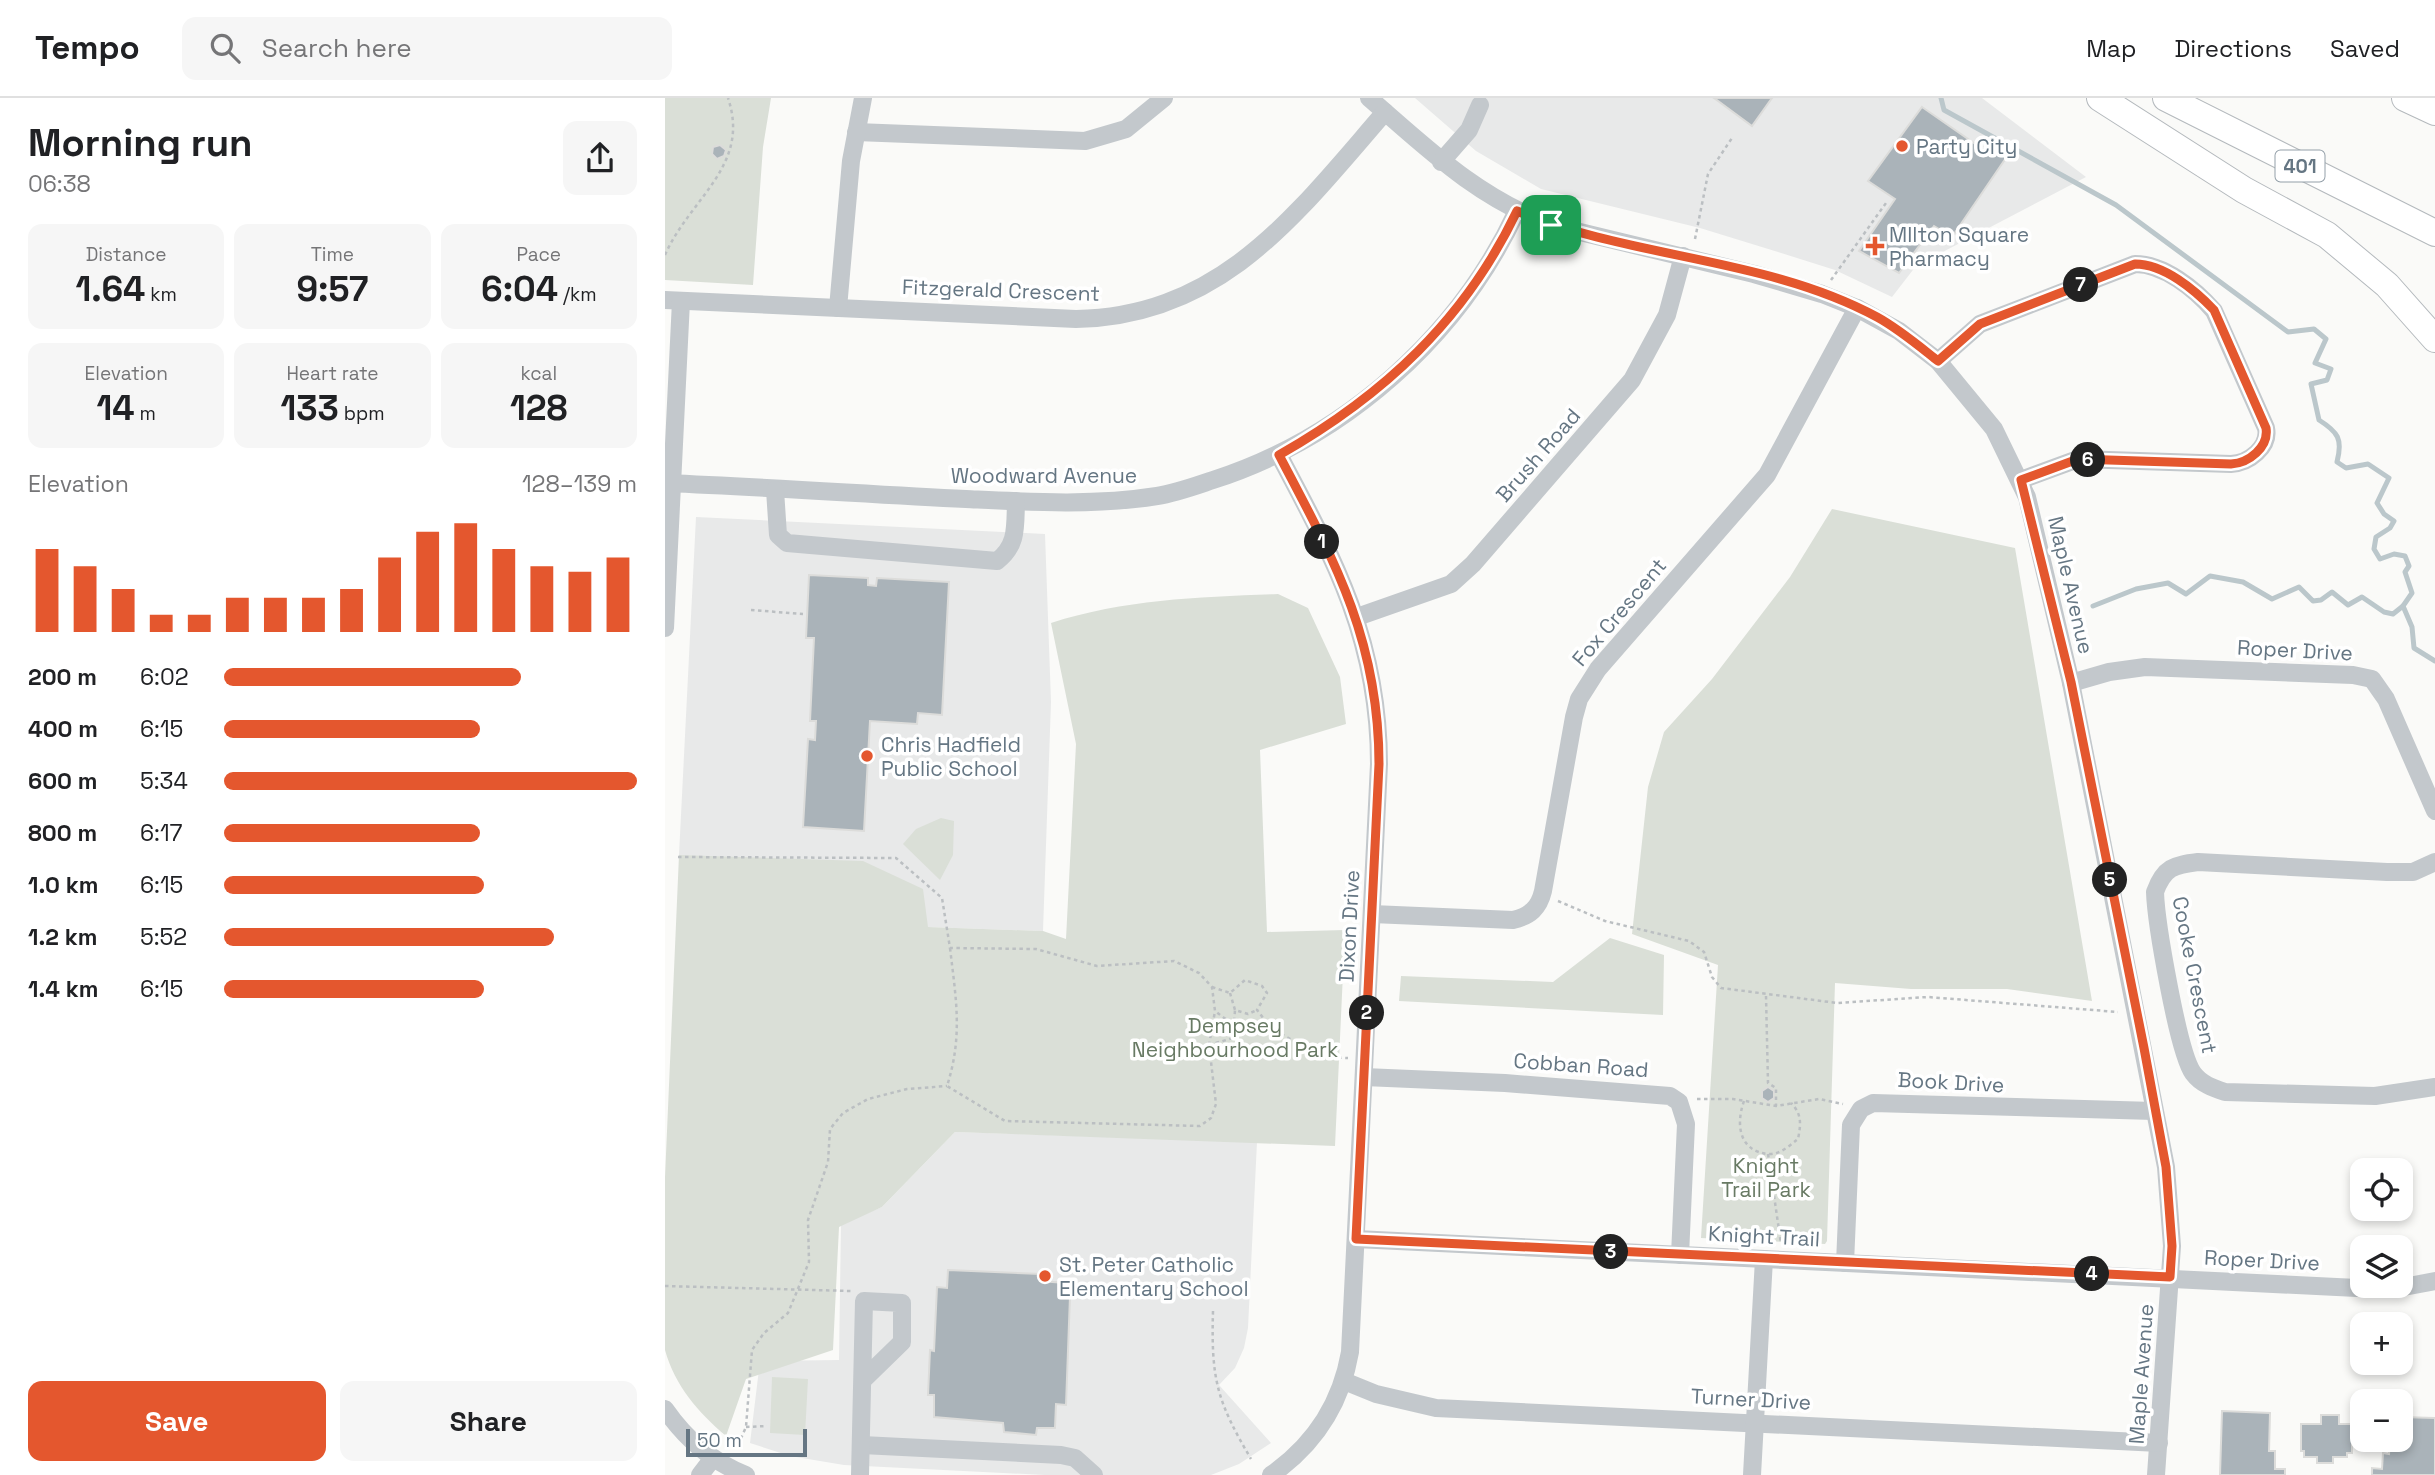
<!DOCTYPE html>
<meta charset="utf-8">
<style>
:root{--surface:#fff;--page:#f6f6f6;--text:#202124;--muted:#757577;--line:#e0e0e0;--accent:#e4572e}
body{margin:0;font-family:"Space Grotesk",sans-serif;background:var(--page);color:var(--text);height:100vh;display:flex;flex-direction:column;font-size:26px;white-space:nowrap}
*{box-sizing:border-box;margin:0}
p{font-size:23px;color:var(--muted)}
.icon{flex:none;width:38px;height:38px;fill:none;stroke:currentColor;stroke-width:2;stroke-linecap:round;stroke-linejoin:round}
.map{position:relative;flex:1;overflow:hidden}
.panel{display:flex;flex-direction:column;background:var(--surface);width:665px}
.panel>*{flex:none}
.controls{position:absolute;left:1685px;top:1060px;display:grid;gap:14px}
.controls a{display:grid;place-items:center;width:63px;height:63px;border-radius:14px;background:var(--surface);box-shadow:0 4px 10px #0003;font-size:35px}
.scale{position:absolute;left:21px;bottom:18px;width:121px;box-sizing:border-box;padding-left:7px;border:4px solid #657683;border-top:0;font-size:19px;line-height:24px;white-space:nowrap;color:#657683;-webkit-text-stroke:5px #fff;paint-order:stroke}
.pin{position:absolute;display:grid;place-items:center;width:60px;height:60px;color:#fff;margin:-30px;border-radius:14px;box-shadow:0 4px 10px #0006}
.km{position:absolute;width:35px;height:35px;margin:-18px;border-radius:50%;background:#222;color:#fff;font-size:19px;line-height:35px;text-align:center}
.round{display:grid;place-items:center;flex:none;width:74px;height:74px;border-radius:14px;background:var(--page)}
.head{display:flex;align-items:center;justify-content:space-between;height:119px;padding:0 28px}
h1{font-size:38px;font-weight:800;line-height:52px}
.figures{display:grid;grid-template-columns:repeat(3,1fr);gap:10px;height:119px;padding:7px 28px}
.figures div{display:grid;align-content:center;border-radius:14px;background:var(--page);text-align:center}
.figures b{font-size:35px;font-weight:800}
.figures small{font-size:19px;font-weight:400}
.figures p{font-size:19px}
.chart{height:196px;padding:14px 28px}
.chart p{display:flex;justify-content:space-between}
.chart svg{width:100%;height:126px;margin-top:7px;stroke:var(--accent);stroke-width:6}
.button{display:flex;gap:14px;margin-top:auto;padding:14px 28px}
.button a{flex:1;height:80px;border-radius:14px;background:var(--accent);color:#fff;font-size:28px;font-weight:800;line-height:80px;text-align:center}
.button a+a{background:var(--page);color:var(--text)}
ul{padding:0 28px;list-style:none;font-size:23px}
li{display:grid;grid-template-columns:112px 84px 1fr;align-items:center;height:52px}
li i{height:18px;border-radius:9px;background:var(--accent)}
header{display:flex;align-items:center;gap:42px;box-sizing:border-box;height:98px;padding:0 35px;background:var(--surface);border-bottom:2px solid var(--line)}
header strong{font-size:33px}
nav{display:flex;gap:38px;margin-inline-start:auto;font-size:24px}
.search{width:490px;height:63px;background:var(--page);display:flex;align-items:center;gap:18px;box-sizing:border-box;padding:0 24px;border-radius:14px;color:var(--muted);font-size:26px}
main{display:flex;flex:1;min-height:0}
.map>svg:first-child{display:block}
.built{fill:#e8e9e9}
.green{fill:#dadfd7}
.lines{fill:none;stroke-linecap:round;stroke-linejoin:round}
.stream{stroke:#bbc7cb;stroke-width:5}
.building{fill:#aab3b9;stroke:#dcdcda;stroke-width:2}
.highway-casing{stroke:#b4b9bd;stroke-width:28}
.path{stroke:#bbbfc2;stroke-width:2.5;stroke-dasharray:3.5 3.5;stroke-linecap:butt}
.minor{stroke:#c3c8cc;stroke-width:18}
.highway{stroke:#fff;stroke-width:26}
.route-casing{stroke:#fff;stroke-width:14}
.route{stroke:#e4572e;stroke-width:9}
.poi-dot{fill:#e4572e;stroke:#fff;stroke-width:2.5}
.labels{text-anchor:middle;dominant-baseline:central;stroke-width:7;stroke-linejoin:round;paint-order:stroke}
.shield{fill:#fff;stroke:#939fa8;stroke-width:2}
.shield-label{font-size:19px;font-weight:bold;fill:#657683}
.poi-label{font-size:21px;fill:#657683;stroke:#fff;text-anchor:start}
.street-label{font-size:21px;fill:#657683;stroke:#fff}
.park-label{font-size:21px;fill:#687a64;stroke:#fff}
</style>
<header>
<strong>Tempo</strong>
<div class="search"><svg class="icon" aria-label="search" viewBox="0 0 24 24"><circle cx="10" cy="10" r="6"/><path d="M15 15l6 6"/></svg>Search here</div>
<nav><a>Map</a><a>Directions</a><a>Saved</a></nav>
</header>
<main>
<section class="panel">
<div class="head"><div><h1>Morning run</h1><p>06:38</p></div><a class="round"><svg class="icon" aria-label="share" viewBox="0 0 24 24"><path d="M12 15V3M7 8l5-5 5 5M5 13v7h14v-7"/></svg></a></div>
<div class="figures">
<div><p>Distance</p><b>1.64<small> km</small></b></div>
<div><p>Time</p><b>9:57</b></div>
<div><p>Pace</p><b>6:04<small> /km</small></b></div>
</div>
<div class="figures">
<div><p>Elevation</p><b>14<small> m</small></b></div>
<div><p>Heart rate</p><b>133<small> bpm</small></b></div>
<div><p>kcal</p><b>128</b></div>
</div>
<div class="chart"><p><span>Elevation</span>128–139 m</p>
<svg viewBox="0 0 160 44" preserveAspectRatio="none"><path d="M5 44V15M15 44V21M25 44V29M35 44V38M45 44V38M55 44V32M65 44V32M75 44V32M85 44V29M95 44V18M105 44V9M115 44V6M125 44V15M135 44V21M145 44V23M155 44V18"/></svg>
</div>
<ul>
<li><b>200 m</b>6:02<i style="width:72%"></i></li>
<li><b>400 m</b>6:15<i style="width:62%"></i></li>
<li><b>600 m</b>5:34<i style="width:100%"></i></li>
<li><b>800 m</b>6:17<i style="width:62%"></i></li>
<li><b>1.0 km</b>6:15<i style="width:63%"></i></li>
<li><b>1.2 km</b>5:52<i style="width:80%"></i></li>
<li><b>1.4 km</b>6:15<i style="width:63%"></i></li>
</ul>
<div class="button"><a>Save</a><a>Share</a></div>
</section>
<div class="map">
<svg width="1770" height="1377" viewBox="0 0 1770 1377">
<rect width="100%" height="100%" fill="#fafaf8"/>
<g class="built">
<path d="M750 0H1317L1421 79 1251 168 1227 199 1170 172 1113 154 1035 130 876 91 811 53Z"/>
<path d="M31 419 380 436 386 604 378 833 263 829 14 757Z"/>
<path d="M290 1034 592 1044 583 1230 579 1250 570 1270 554 1287 606 1345 574 1366 546 1377H380L179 1367 125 1358 85 1345 95 1263 174 1262 176 1126 217 1109Z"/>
</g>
<g class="green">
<path d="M0 0H106L98 49 88 187 0 182Z"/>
<path d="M1167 411 1350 450 1427 903 1342 891H1246L1170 885 1162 1143 1160 1146 1036 1140 1053 867 967 836 983 689 999 634 1047 581 1125 479Z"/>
<path d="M613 496 643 510 675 579 681 626 595 652 602 834 680 832 670 1048 290 1034 217 1109 174 1129 168 1252 81 1281 61 1338C33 1314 10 1288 0 1252V1079L14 757 198 763 258 791 263 829 378 833 401 841 411 646 386 525C460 501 536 499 613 496Z"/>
<path d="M276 720 289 723 288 757 275 782 238 746 251 731Z"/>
<path d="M945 840 999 857 998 917 734 903 736 878 888 884Z"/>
<path d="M107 1279 143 1281 140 1337 105 1335Z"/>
</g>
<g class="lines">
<g class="stream">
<path d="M1276 0 1279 12 1451 107 1623 234 1649 231 1661 241 1650 265 1666 271 1662 282 1646 286 1654 322C1673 334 1678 341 1672 364L1681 370 1703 366 1724 380 1712 405 1719 416 1729 423 1725 430 1711 439 1709 451 1715 461 1729 456 1740 458 1744 468 1740 474 1747 495 1738 508 1747 529 1749 550 1770 563"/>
<path d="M1428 508 1471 491 1503 485 1521 496 1545 478 1578 484 1607 501 1634 489 1648 503 1656 502 1667 494 1683 507 1697 499 1719 514 1728 516 1738 508"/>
</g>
</g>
<g class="building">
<path d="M1049 0H1107L1087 28Z"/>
<path d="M1257 9 1319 52 1325 42 1345 54 1287 139 1269 128 1234 175 1194 153 1230 101 1203 83Z"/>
<path d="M55 47 61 52 59 58 52 61 47 56 48 49Z"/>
<path d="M144 477 203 480V487L211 488 212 480 284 484 277 617 253 615 252 626 205 623 199 733 138 729 143 641 150 642 151 623H145L149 540H141Z"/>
<path d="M557 928H563L566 932 564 937 558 938 555 933Z"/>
<path d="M1103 989 1109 993V1000L1103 1004 1097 1000V993Z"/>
<path d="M283 1172 376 1176 375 1183 401 1185 400 1197 405 1198 401 1307 391 1306 390 1330H372L371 1337 339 1334 338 1325 269 1319V1297H263L265 1252 269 1253 272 1189 282 1190Z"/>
<path d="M1557 1313 1605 1315 1604 1353H1610V1371H1620V1377H1555Z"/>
<path d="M1656 1317H1674V1326H1687V1355H1682V1359H1668V1365H1652V1359H1639V1353H1636V1326H1656Z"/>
<path d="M1736 1319 1770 1320V1377H1707V1370L1717 1371 1718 1355 1724 1356 1725 1342H1736Z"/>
</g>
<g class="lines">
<g class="highway-casing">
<g id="highway">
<path d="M1435 0 1579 92 1662 137 1722 187 1770 241"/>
<path d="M1501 0 1770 135"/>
<path d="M1740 0 1770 14"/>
</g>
</g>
<g class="path">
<path d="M1030 141 1043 76 1067 40"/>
<path d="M0 157C25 100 86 68 63 0"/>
<path d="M1166 182 1221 105"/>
<path d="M86 512 138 516"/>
<path d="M13 759 231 760 277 800 285 850 371 851 432 868 509 863 534 875 547 889 550 913 571 929 607 931 658 959 683 960"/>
<path d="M893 803 940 823 1024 843 1039 854 1047 879 1056 890 1172 905 1263 899 1453 914"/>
<path d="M285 850C291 901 298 938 282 988L340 1023 535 1028 546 1020 551 1006 544 947 550 913"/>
<path d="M547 889 565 895 580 882 597 888 602 895 592 912 606 930"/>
<path d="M565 895 570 912 583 916 592 912"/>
<path d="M1101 898 1103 985 1111 990V1008"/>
<path d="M544 947 568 940 570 912"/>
<path d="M1032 1001H1068L1111 1008 1154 1001 1178 1006"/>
<path d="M1079 1003C1071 1025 1073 1053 1103 1056 1115 1057 1125 1047 1133 1041 1136 1026 1137 1016 1126 1005"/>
<path d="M1103 1056 1116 1146"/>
<path d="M0 1188 186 1193"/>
<path d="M548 1213C546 1282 552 1303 586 1361"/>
<path d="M81 1329 102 1328"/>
<path d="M73 1347 81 1329 87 1252 99 1235 123 1215 144 1164 143 1122 163 1064 165 1031 178 1015 203 1001 242 991 282 988"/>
</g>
<g class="minor">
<path d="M704 0C763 51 810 98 886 127L1089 176 1157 196 1192 210 1234 233 1273 263 1329 331 1362 399 1406 585 1501 1069 1507 1148 1491 1377"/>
<path d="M191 34 420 43 461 31 499 0"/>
<path d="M776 64 804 32 815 7"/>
<path d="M0 202 411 221C558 218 632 115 720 14"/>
<path d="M173 210 186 63 198 0"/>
<path d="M1273 263 1315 226 1470 166C1499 166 1530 191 1549 213L1601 330C1605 349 1584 365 1566 366L1413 361 1356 382"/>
<path d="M0 385C100 389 201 396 301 401 364 404 429 408 492 398 511 395 530 388 548 382 681 339 793 239 852 113"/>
<path d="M110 392 113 437 122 445 332 463C353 447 350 428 351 403"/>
<path d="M692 519 786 486 808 466 967 282 1002 217 1018 158"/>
<path d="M0 530 16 203"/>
<path d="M1406 585 1444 574 1480 569 1688 577 1707 581 1721 601 1770 713"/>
<path d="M1770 764 1748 774H1722L1533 764C1509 767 1499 769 1490 794 1491 824 1513 954 1528 975 1536 986 1548 990 1560 994L1710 998 1770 989"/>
<path d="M707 816 848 822C865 818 874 810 878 793L909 619 914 601 933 571 1102 377 1192 210"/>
<path d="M699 979 840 985 1005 998 1014 1004 1021 1026 1015 1157"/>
<path d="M691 1141 1692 1190 1728 1191 1770 1183"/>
<path d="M1180 1165 1186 1027 1196 1011 1208 1005 1489 1013"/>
<path d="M679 1283 711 1296 771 1310 1494 1345"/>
<path d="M0 1311C20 1340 48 1364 81 1377"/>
<path d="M197 1347 396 1357 410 1360 429 1377"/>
<path d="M35 1377 48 1360"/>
<path d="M195 1377 199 1203 237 1205V1244L198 1282"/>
<path d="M606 1377C649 1347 676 1306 685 1254L714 666C714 544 670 462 614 357"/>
<path d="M1087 1377 1099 1161"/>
</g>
<use href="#highway" class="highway"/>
</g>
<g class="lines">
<g class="route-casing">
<path id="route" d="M852 113C967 161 1101 159 1212 219 1234 231 1254 248 1273 263L1315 226 1470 166C1499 166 1530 192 1549 212L1601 330C1604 349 1584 365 1566 366L1413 361 1356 382 1406 584 1479 950 1501 1069 1507 1148 1505 1179 691 1141 714 666C714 543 670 463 614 357 718 298 800 222 852 113Z"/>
</g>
<use href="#route" class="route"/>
</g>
<g class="poi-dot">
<circle cx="1237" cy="48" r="7"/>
<path d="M1206.5 137.5h7v7h7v7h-7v7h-7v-7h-7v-7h7z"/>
<circle cx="202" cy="658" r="7"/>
<circle cx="380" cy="1178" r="7"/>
</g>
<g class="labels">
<rect class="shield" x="1610.5" y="52.5" width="49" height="31" rx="5"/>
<g class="shield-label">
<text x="1635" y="68">401</text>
</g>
<g class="poi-label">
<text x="1251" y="48">Party City</text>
<text x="1224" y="136">MIlton Square<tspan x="1224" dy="24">Pharmacy</tspan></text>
<text x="216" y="646">Chris Hadfield<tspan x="216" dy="24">Public School</tspan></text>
<text x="394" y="1166">St. Peter Catholic<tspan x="394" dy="24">Elementary School</tspan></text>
</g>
<g class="street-label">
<text transform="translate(336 192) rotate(2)">Fitzgerald Crescent</text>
<text transform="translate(873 357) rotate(-49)">Brush Road</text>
<text x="379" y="377">Woodward Avenue</text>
<text transform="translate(1406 487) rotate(77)">Maple Avenue</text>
<text transform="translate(954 514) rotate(-50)">Fox Crescent</text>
<text transform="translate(1630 552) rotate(3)">Roper Drive</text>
<text transform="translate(684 828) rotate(-87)">Dixon Drive</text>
<text transform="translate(1530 877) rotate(79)">Cooke Crescent</text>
<text transform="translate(916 967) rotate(4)">Cobban Road</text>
<text transform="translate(1286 984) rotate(3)">Book Drive</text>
<text transform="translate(1099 1138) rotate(3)">Knight Trail</text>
<text transform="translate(1597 1162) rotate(3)">Roper Drive</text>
<text transform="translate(1476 1276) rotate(-86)">Maple Avenue</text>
<text transform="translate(1086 1301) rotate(3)">Turner Drive</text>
</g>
<g class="park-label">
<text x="570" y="927">Dempsey<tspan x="570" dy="24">Neighbourhood Park</tspan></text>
<text x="1101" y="1067">Knight<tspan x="1101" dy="24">Trail Park</tspan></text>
</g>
</g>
</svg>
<div class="controls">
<a><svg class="icon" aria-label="locate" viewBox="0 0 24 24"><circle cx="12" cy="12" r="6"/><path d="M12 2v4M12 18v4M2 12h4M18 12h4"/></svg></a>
<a><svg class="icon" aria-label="layers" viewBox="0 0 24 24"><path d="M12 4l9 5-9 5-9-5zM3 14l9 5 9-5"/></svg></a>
<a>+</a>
<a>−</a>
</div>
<div class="scale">50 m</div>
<div class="pin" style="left:886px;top:127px;background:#1e9e55"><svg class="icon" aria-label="arrive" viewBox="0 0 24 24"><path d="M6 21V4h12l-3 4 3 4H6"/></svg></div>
<b class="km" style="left:657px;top:444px">1</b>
<b class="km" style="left:702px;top:915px">2</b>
<b class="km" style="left:946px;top:1154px">3</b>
<b class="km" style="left:1427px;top:1176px">4</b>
<b class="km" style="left:1445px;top:782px">5</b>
<b class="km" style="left:1423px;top:362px">6</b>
<b class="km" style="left:1416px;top:187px">7</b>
</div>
</main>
